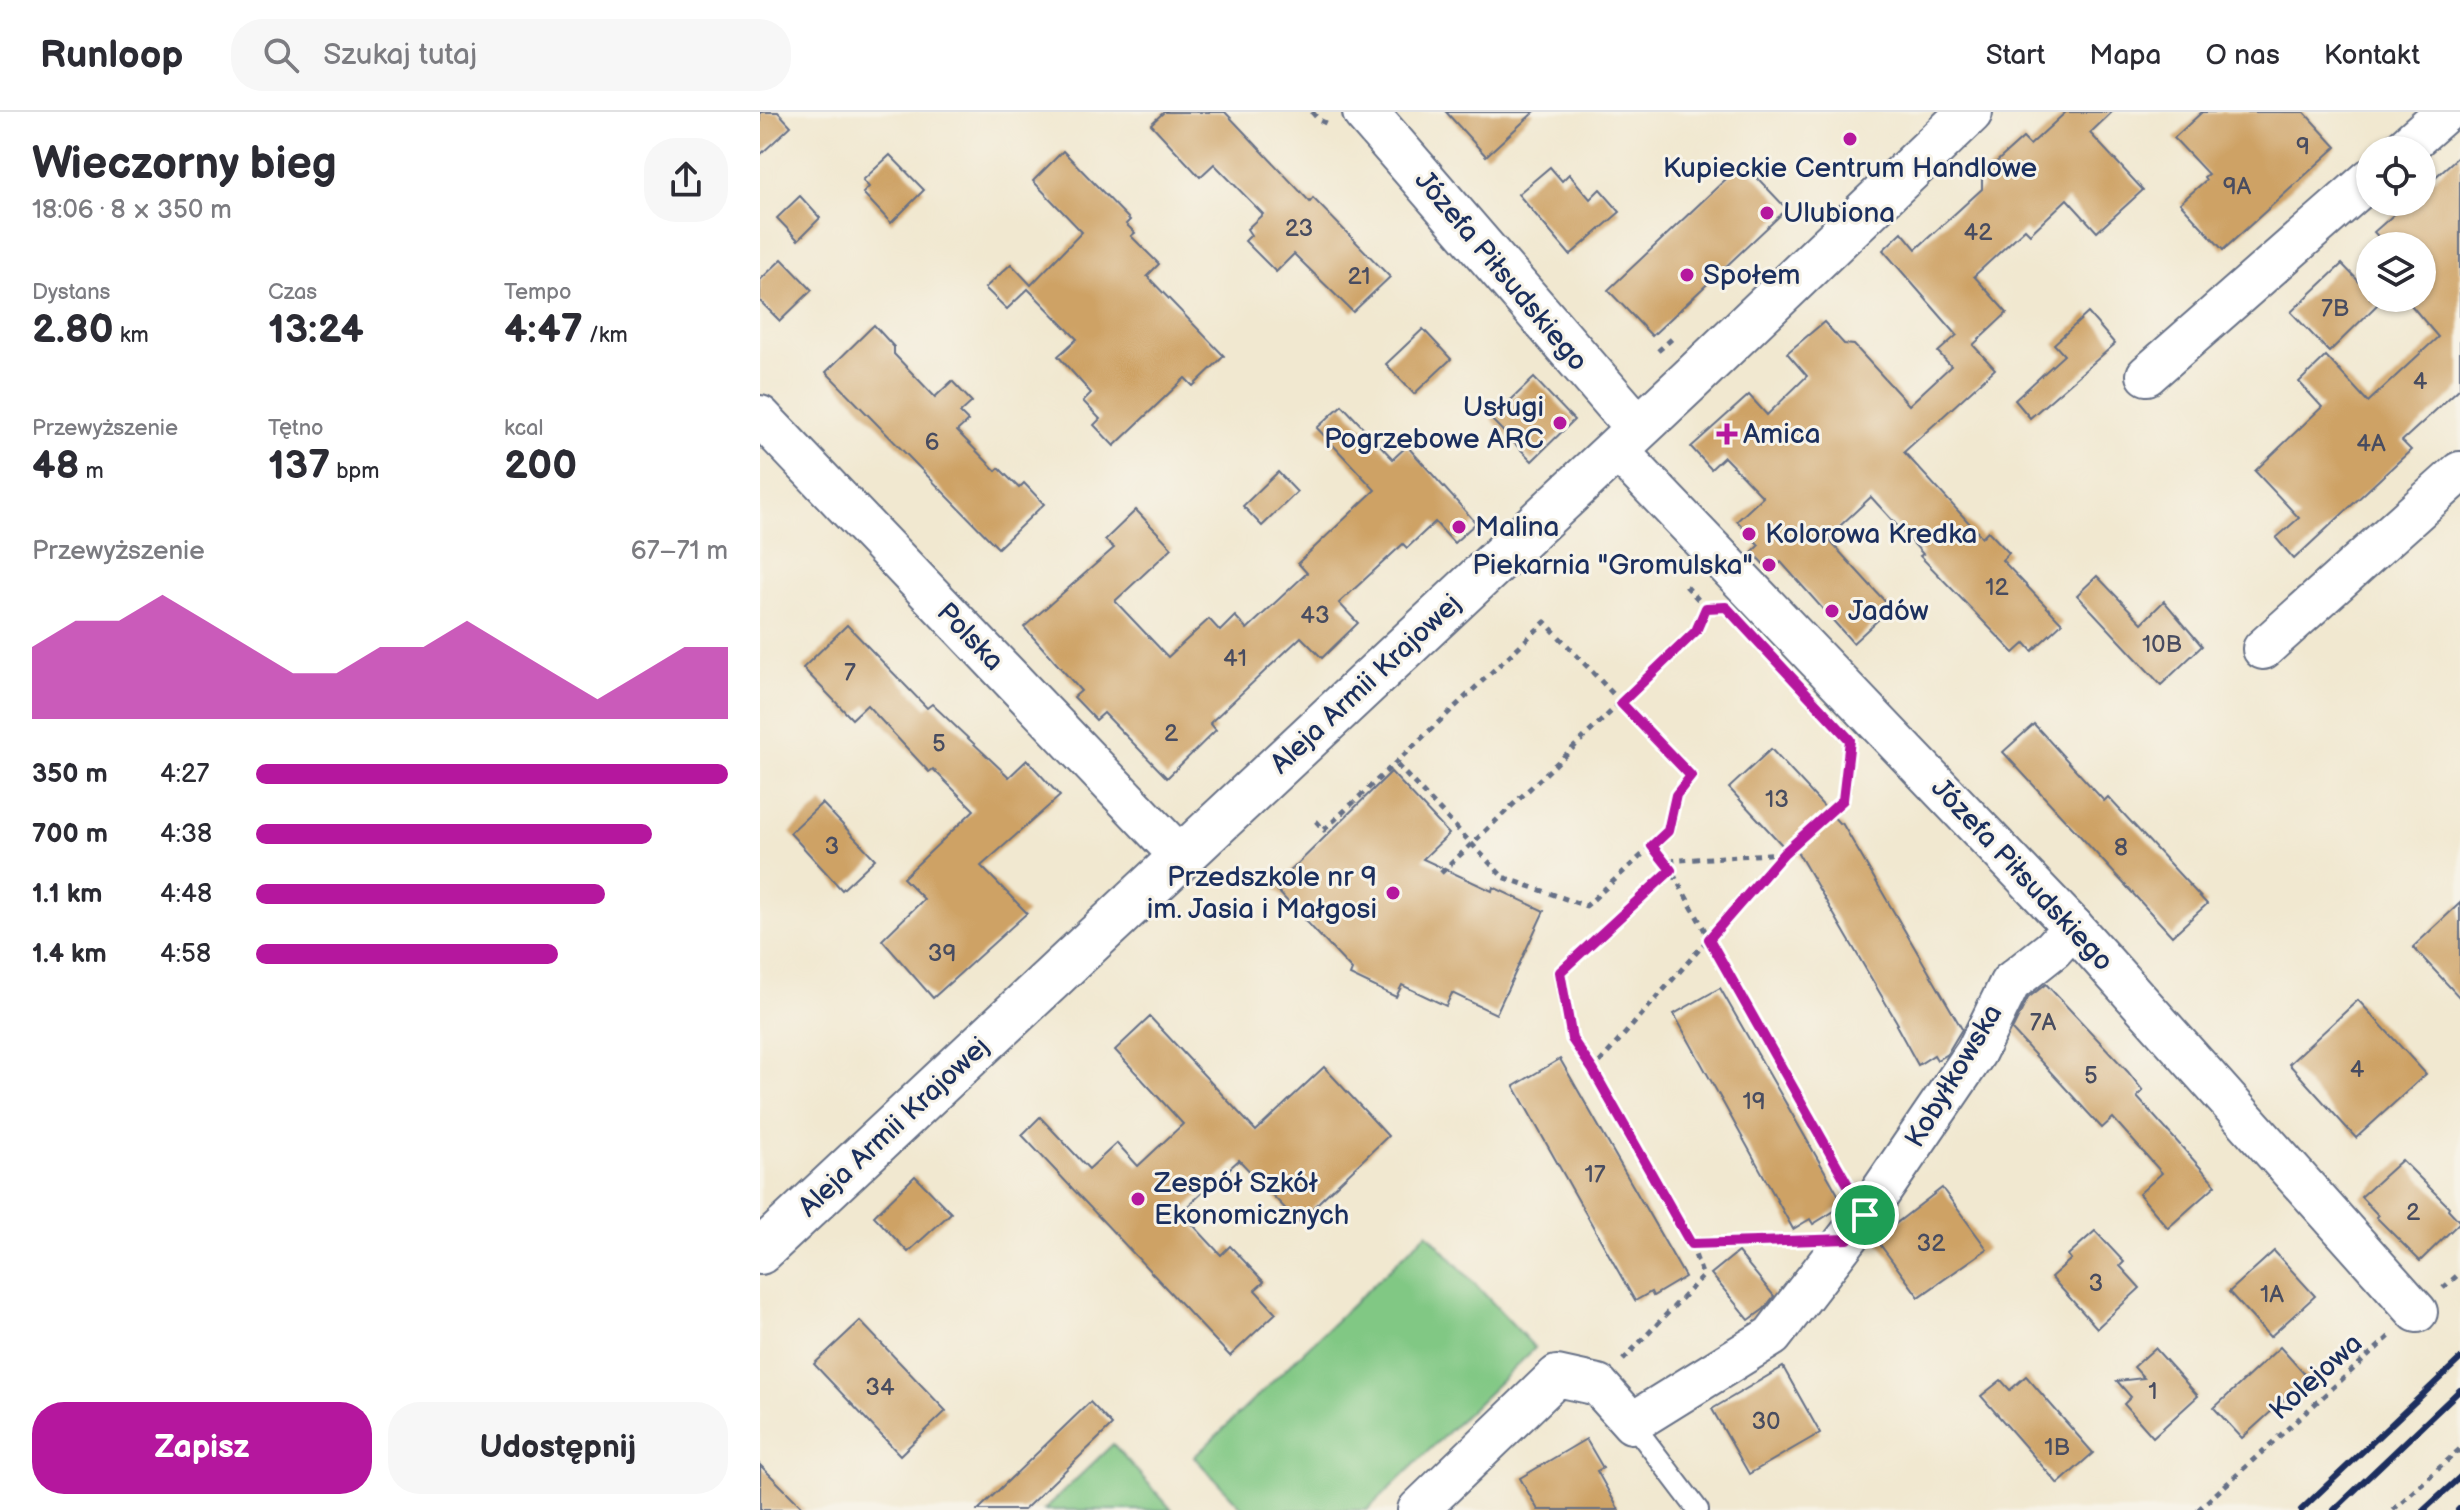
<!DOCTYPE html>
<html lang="pl">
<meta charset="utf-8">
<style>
:root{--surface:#fff;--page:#f7f7f7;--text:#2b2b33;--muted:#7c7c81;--line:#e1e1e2;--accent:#b5179e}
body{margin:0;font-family:"Balsamiq Sans",sans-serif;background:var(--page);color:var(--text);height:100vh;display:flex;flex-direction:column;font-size:30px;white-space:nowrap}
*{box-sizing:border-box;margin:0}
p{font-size:26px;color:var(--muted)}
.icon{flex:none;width:44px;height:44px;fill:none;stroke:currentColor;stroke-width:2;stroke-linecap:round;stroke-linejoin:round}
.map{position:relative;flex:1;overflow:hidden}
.details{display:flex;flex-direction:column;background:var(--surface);width:760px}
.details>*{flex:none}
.controls{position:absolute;left:1596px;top:24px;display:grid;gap:16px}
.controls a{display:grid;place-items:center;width:80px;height:80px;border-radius:50%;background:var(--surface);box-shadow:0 2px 6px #0004;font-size:40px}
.pin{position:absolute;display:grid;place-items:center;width:68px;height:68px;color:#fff;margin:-34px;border:4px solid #fff;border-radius:50%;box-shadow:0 2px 8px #0007}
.round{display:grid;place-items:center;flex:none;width:84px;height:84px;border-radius:32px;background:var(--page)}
.head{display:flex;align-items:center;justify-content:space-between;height:136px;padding:0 32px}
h1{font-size:44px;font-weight:800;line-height:60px}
.figures{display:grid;grid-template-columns:repeat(3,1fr);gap:12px;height:136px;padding:8px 32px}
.figures div{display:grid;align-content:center}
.figures b{font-size:40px;font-weight:800}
.figures small{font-size:22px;font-weight:400}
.figures p{font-size:22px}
.chart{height:224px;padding:16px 32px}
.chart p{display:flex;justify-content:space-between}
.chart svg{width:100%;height:144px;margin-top:8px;fill:var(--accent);opacity:.7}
.button{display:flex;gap:16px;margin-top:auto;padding:16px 32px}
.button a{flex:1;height:92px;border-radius:32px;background:var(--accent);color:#fff;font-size:32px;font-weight:800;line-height:92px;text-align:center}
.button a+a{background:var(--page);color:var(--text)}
ul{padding:0 32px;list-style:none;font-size:26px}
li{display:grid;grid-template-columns:128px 96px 1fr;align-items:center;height:60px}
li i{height:20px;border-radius:10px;background:var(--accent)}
header{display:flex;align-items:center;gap:48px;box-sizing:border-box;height:112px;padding:0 40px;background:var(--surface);border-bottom:2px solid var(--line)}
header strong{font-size:38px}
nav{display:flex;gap:44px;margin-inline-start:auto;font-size:28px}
.search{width:560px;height:72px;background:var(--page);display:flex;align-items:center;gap:20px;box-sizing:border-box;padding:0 28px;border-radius:32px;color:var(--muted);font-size:30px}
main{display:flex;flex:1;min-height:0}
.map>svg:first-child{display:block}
.green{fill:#81c884;stroke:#4e7c71;stroke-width:2}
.building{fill:#cea265}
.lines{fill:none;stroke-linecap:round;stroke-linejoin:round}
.service-casing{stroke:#667086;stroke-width:24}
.minor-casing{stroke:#667086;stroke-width:44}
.tertiary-casing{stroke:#667086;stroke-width:48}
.path{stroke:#667086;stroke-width:5;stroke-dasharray:6 6;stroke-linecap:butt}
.service{stroke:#fff;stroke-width:20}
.minor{stroke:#fff;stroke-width:40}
.tertiary{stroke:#fff;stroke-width:44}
.rail{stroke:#1b2f5e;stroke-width:6}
.route-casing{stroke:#fff;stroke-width:16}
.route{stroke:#b5179e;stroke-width:10}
.poi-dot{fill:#b5179e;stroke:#f7f3e8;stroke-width:3}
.labels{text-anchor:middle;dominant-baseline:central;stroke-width:6;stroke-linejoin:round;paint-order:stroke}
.number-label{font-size:24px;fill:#484c60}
.poi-label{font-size:28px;fill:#1b2f5e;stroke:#f7f3e8;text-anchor:start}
.street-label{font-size:28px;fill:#1b2f5e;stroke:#f7f3e8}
</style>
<header>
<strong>Runloop</strong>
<div class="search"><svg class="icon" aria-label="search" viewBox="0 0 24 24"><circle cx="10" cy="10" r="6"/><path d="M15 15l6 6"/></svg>Szukaj tutaj</div>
<nav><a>Start</a><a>Mapa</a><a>O nas</a><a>Kontakt</a></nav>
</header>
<main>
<section class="details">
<div class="head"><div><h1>Wieczorny bieg</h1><p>18:06 · 8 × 350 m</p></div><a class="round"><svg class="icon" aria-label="share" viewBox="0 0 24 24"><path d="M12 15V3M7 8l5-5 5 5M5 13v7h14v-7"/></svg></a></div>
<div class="figures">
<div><p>Dystans</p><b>2.80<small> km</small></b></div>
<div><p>Czas</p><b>13:24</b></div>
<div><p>Tempo</p><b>4:47<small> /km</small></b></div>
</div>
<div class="figures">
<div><p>Przewyższenie</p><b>48<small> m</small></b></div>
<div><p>Tętno</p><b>137<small> bpm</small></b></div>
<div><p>kcal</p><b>200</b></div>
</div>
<div class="chart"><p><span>Przewyższenie</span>67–71 m</p>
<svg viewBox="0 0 160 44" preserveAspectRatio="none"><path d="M0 44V22L10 14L20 14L30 6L40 14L50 22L60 30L70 30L80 22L90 22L100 14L110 22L120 30L130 38L140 30L150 22L160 22V44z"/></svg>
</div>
<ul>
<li><b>350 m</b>4:27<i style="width:100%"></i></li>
<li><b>700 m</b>4:38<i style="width:84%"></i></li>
<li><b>1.1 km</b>4:48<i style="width:74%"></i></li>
<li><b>1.4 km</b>4:58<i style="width:64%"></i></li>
</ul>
<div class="button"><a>Zapisz</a><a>Udostępnij</a></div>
</section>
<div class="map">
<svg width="1700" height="1398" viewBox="0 0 1700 1398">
<rect width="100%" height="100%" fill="#f7f3e8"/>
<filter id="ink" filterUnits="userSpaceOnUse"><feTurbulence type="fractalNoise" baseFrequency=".0125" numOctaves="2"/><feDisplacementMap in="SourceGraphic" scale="16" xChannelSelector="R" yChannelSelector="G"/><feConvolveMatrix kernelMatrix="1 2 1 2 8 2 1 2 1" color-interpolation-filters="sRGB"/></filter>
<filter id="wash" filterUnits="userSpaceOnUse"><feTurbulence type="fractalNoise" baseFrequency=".006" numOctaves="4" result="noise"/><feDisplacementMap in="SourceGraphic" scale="32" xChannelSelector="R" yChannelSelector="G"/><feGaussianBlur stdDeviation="1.8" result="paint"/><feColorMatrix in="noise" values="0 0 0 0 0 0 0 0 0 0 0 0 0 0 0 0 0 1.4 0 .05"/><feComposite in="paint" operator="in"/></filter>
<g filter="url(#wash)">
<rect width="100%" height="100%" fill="#f1e8d0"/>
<g class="green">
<path d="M667 1121 775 1236 607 1398H484L434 1345Z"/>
<path d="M353 1332 412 1398H284Z"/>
</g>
<g id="blocks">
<g class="building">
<path d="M0 0H18L31 14 0 43Z"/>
<path d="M404 0H465L550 90 553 86 630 165 593 200 534 142 516 160 485 129 491 123 487 117 503 102 454 52 440 65 391 12Z"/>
<path d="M686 0H774L726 44Z"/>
<path d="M1306 0H1352L1330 21 1383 78 1337 120 1307 87 1270 122 1265 117 1214 164 1247 201 1213 233 1235 257 1144 340 1222 425 1228 419 1249 441 1242 448 1302 511 1272 539 1265 531 1254 541 1160 444 1163 442 1111 385 1067 426 1131 496 1093 531 1021 450 1011 460 992 440 999 433 977 409 1003 385 964 345 951 357 931 335 989 283 1007 303 1047 264 1027 241 1064 210 1084 232 1094 233 1149 293 1191 254 1178 240 1197 223 1123 138 1142 120 1156 137 1222 77V63L1263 26 1270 33Z"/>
<path d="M1442 0H1544L1576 35 1463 138 1420 91 1446 68 1444 65 1448 62 1414 26Z"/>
<path d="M303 39 370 108 366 112 375 121 371 124 399 152 387 164 464 244 433 274 425 266 354 334 334 313 340 307 323 289 331 281 298 244 317 227 268 177 247 197 225 176 251 152 271 173 322 120 273 69Z"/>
<path d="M130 43 164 78 131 111 103 81 109 75 103 68Z"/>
<path d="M1700 43V276L1642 329 1651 338 1534 447 1516 426 1539 406 1495 359 1562 295 1539 270 1566 244 1608 290 1678 225 1645 186H1662V134H1627L1614 120 1648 90H1662V77Z"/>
<path d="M983 51 1027 97 892 224 848 178Z"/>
<path d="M790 55 802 69 809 62 830 87 840 77 860 100 810 143 758 82Z"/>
<path d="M40 84 60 106 38 128 17 106Z"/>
<path d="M22 147 52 178 20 209 0 189V168Z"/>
<path d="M1582 152 1610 181V186H1614L1619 191 1569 240 1531 200Z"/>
<path d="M1328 201 1355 232 1270 306 1255 288 1304 243 1294 232Z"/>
<path d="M114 213 134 235V242L175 285 192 269 212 290 200 301 208 309 197 319 236 359 239 356 259 376 264 371 284 392 238 436 66 260Z"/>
<path d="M663 217 691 247 654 282 626 252Z"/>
<path d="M774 266 814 308 772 349 731 307Z"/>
<path d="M582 293 633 347 647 334 716 411 694 431 675 410 647 436 643 432 579 491 598 511 562 546 541 525 450 611 456 618 407 666 344 601 336 608 314 585 321 579 264 515 354 436 345 428 376 398 412 436 355 489 408 545 449 507 460 519 475 504 487 517 547 461 538 451 615 378 557 316Z"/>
<path d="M518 360 537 380 502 414 483 394Z"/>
<path d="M1337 464 1382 511 1404 489 1442 534 1401 573 1317 483Z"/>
<path d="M87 513 167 596 172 592 249 665 267 648 300 684 221 754 267 801 173 886 122 828 164 787 143 766 214 698 173 657 169 660 107 593 92 607 43 556Z"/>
<path d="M1274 612 1344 689 1348 685 1447 792 1412 824 1243 640Z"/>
<path d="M1011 637 1080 712 1082 711 1202 917 1187 942 1177 948 1174 943 1158 953 1136 913 1138 912 1031 729 1024 735 969 676Z"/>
<path d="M631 660 689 722 663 747 732 779 733 775 784 799 736 902 692 881 686 894 642 873 636 885 590 863 592 858 514 775Z"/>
<path d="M62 691 115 747 82 778 30 721Z"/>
<path d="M1700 791V886L1653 835Z"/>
<path d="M1286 872 1368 960 1383 979 1377 985 1456 1073 1408 1116 1379 1082 1402 1061 1353 1006 1342 1016 1252 918 1268 886Z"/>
<path d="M960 876 1084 1093 1053 1112 1050 1107 1033 1117 914 902Z"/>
<path d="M1598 888 1666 962 1596 1026 1529 952Z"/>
<path d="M390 905 496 1019 564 955 628 1024 538 1110 479 1048 421 1100 461 1143 470 1134 504 1170 495 1178 516 1201 470 1244 262 1023 280 1005 329 1057 357 1031 378 1054 423 1012 355 938Z"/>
<path d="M800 947 925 1165 893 1184 891 1180 875 1189 754 974Z"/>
<path d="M1642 1048 1689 1095 1688 1097 1700 1110 1660 1149 1616 1105 1618 1103 1601 1085Z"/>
<path d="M155 1064 191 1101 148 1140 114 1104Z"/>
<path d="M1182 1076 1227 1137 1159 1185 1116 1127Z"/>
<path d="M1335 1119 1364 1150 1360 1154 1380 1176 1337 1216 1291 1165 1311 1147 1308 1143Z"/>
<path d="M1514 1139 1555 1184 1510 1225 1469 1180Z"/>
<path d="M978 1140 1014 1184 1004 1197 989 1208 951 1162Z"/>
<path d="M100 1209 186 1299 140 1343 54 1252Z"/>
<path d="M1520 1235 1548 1266 1482 1326 1454 1296Z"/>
<path d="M1395 1236 1438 1284 1393 1325 1364 1292 1371 1285 1357 1269 1384 1266 1374 1255Z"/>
<path d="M1023 1255 1060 1321 989 1362 952 1297Z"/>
<path d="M1266 1264 1333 1341 1298 1372 1221 1284 1241 1268 1250 1278Z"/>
<path d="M330 1290 352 1313 339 1326 264 1398H218Z"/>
<path d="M826 1327 843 1356 837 1359 859 1398H778L760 1366Z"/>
<path d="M0 1353 45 1398H0Z"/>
</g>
</g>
</g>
<g filter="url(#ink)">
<use href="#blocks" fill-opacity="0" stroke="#667086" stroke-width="2"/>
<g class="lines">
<g class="service-casing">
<path id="service" d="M872 1311 938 1398"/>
</g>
<g class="minor-casing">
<g id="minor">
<path d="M1642 38 1685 0"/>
<path d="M1387 263 1610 67"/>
<path d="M0 304 422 746"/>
<path d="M856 337 1313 815 1657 1200"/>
<path d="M1503 537 1700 360"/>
<path d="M658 1398 797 1264 838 1273 872 1311 1012 1224 1105 1103 1216 940 1250 871 1293 837 1313 815"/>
</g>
</g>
<g class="tertiary-casing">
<g id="tertiary">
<path d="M605 0 878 316"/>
<path d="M0 1140 928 270 1210 0"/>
</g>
</g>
<g class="path">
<path d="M552 0 559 8 570 13"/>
<path d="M898 239 915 224"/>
<path d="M926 474 946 496 955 495"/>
<path d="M556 709 564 718 785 510 931 664 916 683 908 719 826 794 743 765 635 651"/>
<path d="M892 734 906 749"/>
<path d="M1023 741 906 749 1084 1068"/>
<path d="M681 761 936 519 946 496"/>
<path d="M833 958 812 927 800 860 911 758"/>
<path d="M931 1132 1041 1128"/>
<path d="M1683 1176 1700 1161"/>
<path d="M863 1248 943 1164 931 1132 833 958 1024 741 1083 688 1090 633"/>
<path d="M1438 1398 1631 1223"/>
<path d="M1633 1398 1700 1337"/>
</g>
<use href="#service" class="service"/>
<use href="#minor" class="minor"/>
<use href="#tertiary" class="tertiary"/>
<g class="rail">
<path d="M1541 1398 1700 1247"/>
<path d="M1574 1398 1700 1278"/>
<path d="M1664 1398 1700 1365"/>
<path d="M1698 1398 1700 1396"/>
</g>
</g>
</g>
<g class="lines" filter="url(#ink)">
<g class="route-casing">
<path id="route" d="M966 495 1090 628 1083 688 1024 741 949 827 1105 1103 1088 1127 931 1132 833 958 812 927 800 860 911 758 892 734 908 719 916 683 931 664 861 591 936 519 946 496Z"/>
</g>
<use href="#route" class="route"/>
</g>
<g class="poi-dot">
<circle cx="1090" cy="27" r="8"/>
<circle cx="1007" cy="101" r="8"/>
<circle cx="927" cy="163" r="8"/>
<circle cx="800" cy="311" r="8"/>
<path d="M963 310h8v8h8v8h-8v8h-8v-8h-8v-8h8z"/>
<circle cx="699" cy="415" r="8"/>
<circle cx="989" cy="422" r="8"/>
<circle cx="1009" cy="453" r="8"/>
<circle cx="1072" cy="499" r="8"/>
<circle cx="633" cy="781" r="8"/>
<circle cx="378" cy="1087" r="8"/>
</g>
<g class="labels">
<g class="number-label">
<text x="1543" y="34">9</text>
<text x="1477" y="74">9A</text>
<text x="539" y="116">23</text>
<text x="1218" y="120">42</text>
<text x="599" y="164">21</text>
<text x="1575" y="196">7B</text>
<text x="1660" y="269">4</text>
<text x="172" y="330">6</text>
<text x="1611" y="331">4A</text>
<text x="1237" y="475">12</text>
<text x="555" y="503">43</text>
<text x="1402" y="532">10B</text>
<text x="475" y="546">41</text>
<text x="90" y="560">7</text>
<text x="411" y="621">2</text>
<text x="179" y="631">5</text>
<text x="1017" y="687">13</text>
<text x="72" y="734">3</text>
<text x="1361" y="735">8</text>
<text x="182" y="841">39</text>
<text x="1283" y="910">7A</text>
<text x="1597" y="957">4</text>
<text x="1331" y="963">5</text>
<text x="994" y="989">19</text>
<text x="835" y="1062">17</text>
<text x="1653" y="1100">2</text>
<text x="1171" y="1131">32</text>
<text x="1336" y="1171">3</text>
<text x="1512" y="1182">1A</text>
<text x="120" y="1275">34</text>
<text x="1393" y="1279">1</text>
<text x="1006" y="1309">30</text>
<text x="1297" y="1335">1B</text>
</g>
<g class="poi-label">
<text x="1090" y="56" text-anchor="middle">Kupieckie Centrum Handlowe</text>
<text x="1023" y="101">Ulubiona</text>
<text x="943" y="163">Społem</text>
<text x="784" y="295" text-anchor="end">Usługi<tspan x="784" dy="32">Pogrzebowe ARC</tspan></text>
<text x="983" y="322">Amica</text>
<text x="715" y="415">Malina</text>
<text x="1005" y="422">Kolorowa Kredka</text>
<text x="993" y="453" text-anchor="end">Piekarnia "Gromulska"</text>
<text x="1088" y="499">Jadów</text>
<text x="617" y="765" text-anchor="end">Przedszkole nr 9<tspan x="617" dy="32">im. Jasia i Małgosi</tspan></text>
<text x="394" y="1071">Zespół Szkół<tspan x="394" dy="32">Ekonomicznych</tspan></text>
</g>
<g class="street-label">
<text transform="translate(741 159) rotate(50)">Józefa Piłsudskiego</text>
<text transform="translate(210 525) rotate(46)">Polska</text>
<text transform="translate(606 572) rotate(-43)">Aleja Armii Krajowej</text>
<text transform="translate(1262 763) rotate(47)">Józefa Piłsudskiego</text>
<text transform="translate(1194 964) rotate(-59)">Kobyłkowska</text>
<text transform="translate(134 1015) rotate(-43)">Aleja Armii Krajowej</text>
<text transform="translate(1556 1265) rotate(-42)">Kolejowa</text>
</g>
</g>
</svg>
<div class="controls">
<a><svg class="icon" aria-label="locate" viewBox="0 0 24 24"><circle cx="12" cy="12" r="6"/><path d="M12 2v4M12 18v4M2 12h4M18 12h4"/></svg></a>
<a><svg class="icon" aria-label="layers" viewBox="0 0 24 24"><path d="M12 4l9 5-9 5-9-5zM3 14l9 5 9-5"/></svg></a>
</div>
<div class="pin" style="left:1105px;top:1103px;background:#1e9e55"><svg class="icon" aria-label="arrive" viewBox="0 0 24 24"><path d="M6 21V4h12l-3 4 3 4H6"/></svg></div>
</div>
</main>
